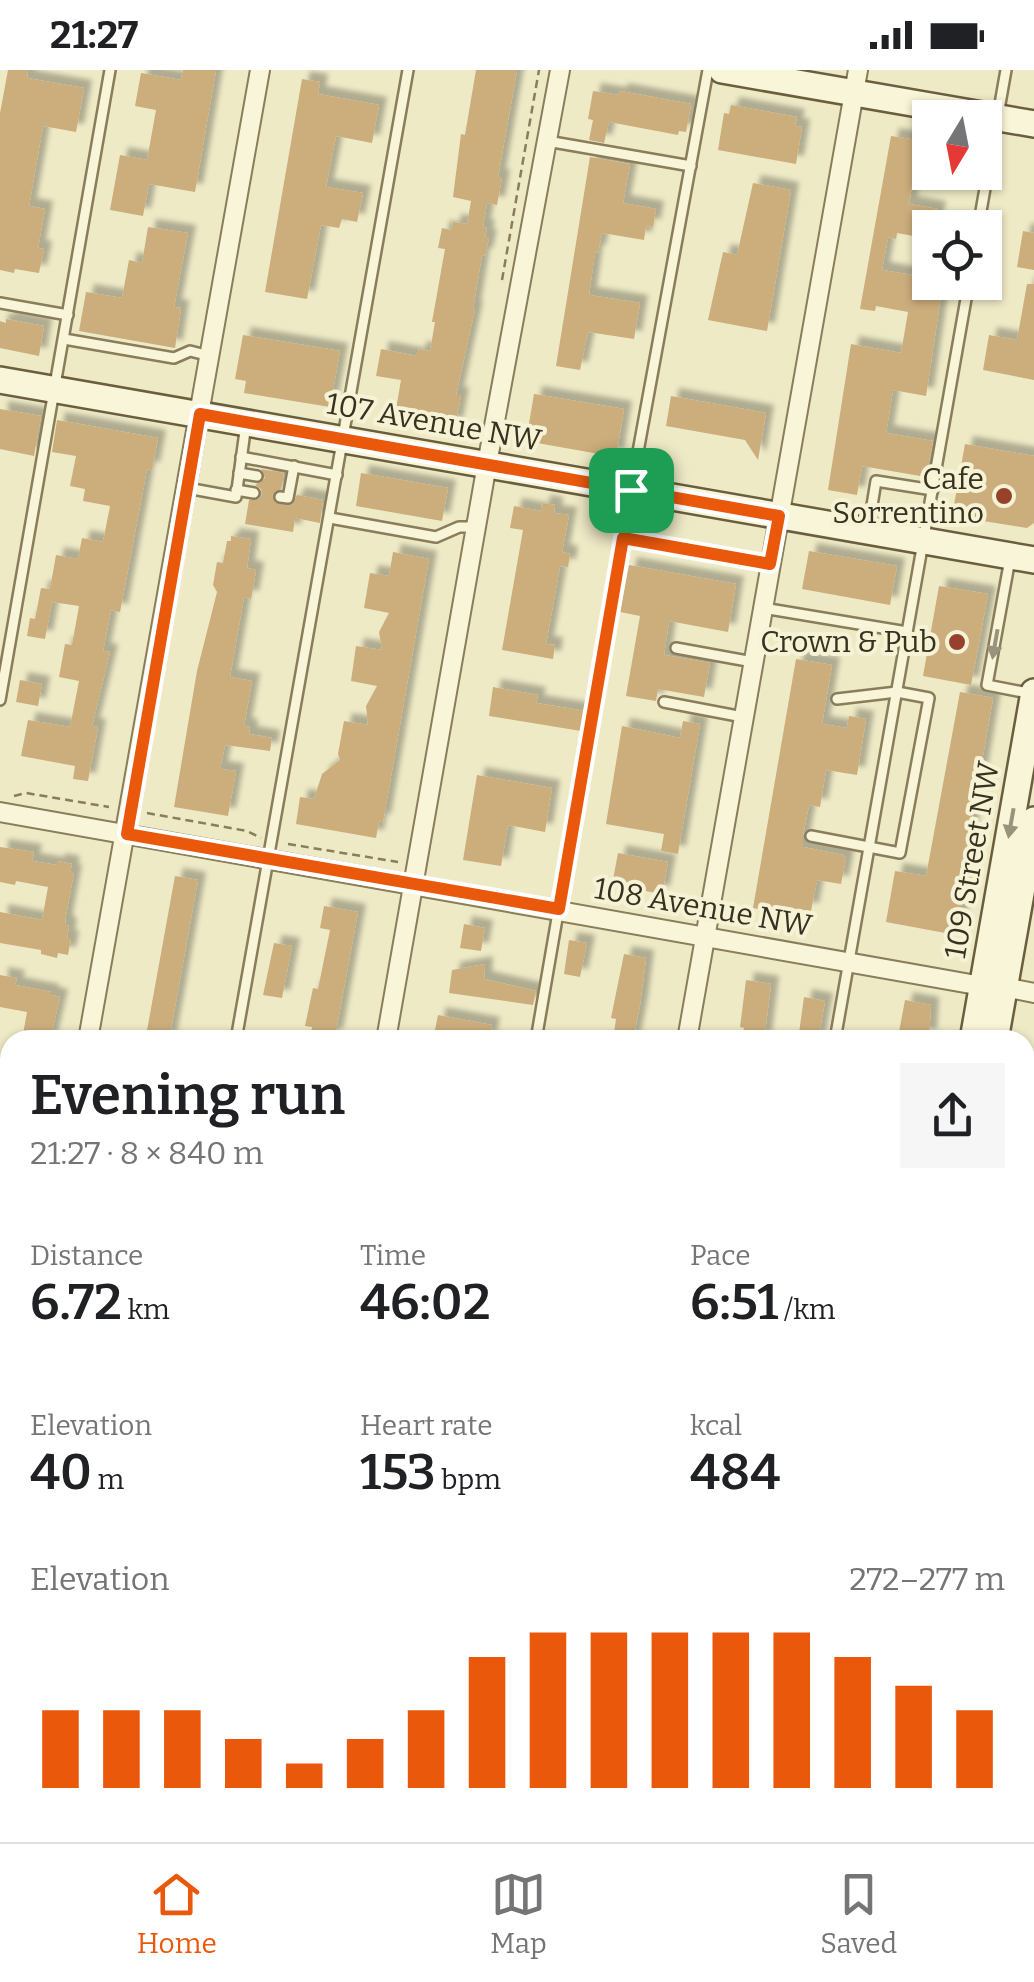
<!DOCTYPE html>
<meta charset="utf-8">
<style>
:root{--surface:#fff;--page:#f6f6f6;--text:#202124;--muted:#757577;--line:#e0e0e0;--accent:#ea580c}
body{margin:0;font-family:Bitter,serif;background:var(--page);color:var(--text);height:100vh;display:flex;flex-direction:column;font-size:38px;white-space:nowrap}
*{box-sizing:border-box;margin:0}
p{font-size:32px;color:var(--muted)}
.icon{flex:none;width:55px;height:55px;fill:none;stroke:currentColor;stroke-width:2;stroke-linecap:round;stroke-linejoin:round}
.map{position:relative;flex:1;overflow:hidden}
.details{position:absolute;left:0px;top:960px;width:1035px;height:812px;display:flex;flex-direction:column;background:var(--surface);border-radius:30px 30px 0 0;box-shadow:0 2px 8px #0004}
.details>*{flex:none}
.needle{width:65px;rotate:190deg}
.controls{position:absolute;left:912px;top:30px;display:grid;gap:20px}
.controls a{display:grid;place-items:center;width:90px;height:90px;border-radius:0px;background:var(--surface);box-shadow:0 2px 8px #0004;font-size:50px}
.pin{position:absolute;display:grid;place-items:center;width:85px;height:85px;color:#fff;margin:-42px;border-radius:20px;box-shadow:0 5px 15px #0006}
.round{display:grid;place-items:center;flex:none;width:105px;height:105px;border-radius:0px;background:var(--page)}
.headline{display:flex;align-items:center;justify-content:space-between;height:170px;padding:0 30px}
h1{font-size:55px;font-weight:600;line-height:75px}
.metrics{display:grid;grid-template-columns:repeat(3,1fr);gap:15px;height:170px;padding:10px 30px}
.metrics div{display:grid;align-content:center}
.metrics b{font-size:50px;font-weight:600}
.metrics small{font-size:28px;font-weight:400}
.metrics p{font-size:28px}
.chart{height:280px;padding:20px 30px}
.chart p{display:flex;justify-content:space-between}
.chart svg{width:100%;height:180px;margin-top:10px;stroke:var(--accent);stroke-width:6}
.status{display:flex;justify-content:space-between;align-items:center;height:70px;padding:0 50px;background:var(--surface);direction:ltr}
.status svg{height:28px;fill:currentColor}
.tab-bar{display:flex;justify-content:space-around;align-items:center;height:140px;border-top:2px solid var(--line);background:var(--surface);font-size:28px;color:var(--muted)}
.tab-bar a{display:grid;justify-items:center;gap:5px}
.tab-bar .current{color:var(--accent)}
.map>svg:first-child{display:block}
.green{fill:#bccc99}
.building{fill:#ccad7c;filter:url(#shadow)}
.lines{fill:none;stroke-linecap:round;stroke-linejoin:round}
.lane-casing{stroke:#897d5b;stroke-width:14}
.street-casing{stroke:#897d5b;stroke-width:22}
.secondary-casing{stroke:#6b5e3f;stroke-width:30}
.path{stroke:#897d5b;stroke-width:2.5;stroke-dasharray:8 5;stroke-linecap:butt}
.lane{stroke:#f9f5d9;stroke-width:9}
.street{stroke:#f9f5d9;stroke-width:18}
.secondary{stroke:#f9f5d9;stroke-width:25}
.oneway{fill:#99937c}
.route-casing{stroke:#fff;stroke-width:20}
.route{stroke:#ea580c;stroke-width:12}
.poi-dot{fill:#97412c;stroke:#f5f2d5;stroke-width:4}
.labels{text-anchor:middle;dominant-baseline:central;stroke-width:8;stroke-linejoin:round;paint-order:stroke}
.street-label{font-size:30px;fill:#39311f;stroke:#f5f2d5}
.poi-label{font-size:30px;fill:#39311f;stroke:#f5f2d5;text-anchor:end}
</style>
<div class="status"><b>21:27</b><svg viewBox="0 0 49 12"><path d="M0 12V9h3v3zM5 12V6h3v6zM10 12V3h3v9zM15 12V0h3v12zM26 1h20v11H26zM47 4h2v5h-2z"/></svg></div>
<div class="map">
<svg width="1034" height="1772" viewBox="0 0 1034 1772">
<defs>
<filter id="shadow"><feDropShadow dx="8" dy="-8" stdDeviation="2.5" flood-color="#0004"/></filter>
</defs>
<rect width="100%" height="100%" fill="#eeeac6"/>
<path class="green" d="M1025 1470 1034 1472V1650L1025 1648Z"/>
<g class="building">
<path d="M8 0H28L27 8 84 18 76 62 43 56 29 136 45 139 38 178 44 179 39 203 15 199 14 203 0 200V43Z"/>
<path d="M183 0H216L195 122 149 114 143 146 110 140 120 85 147 90 156 40 135 36 141 3 181 10Z"/>
<path d="M476 0H517L498 107H502L497 135 487 133 483 157 487 158 485 167H489L485 186 482 185 473 239H475L456 325H461L455 356 395 345 401 310 376 306 381 279 417 286 419 279 430 281 435 252H432L445 179 438 178 442 158 452 160 453 152 467 154 471 131 453 127 461 64 465 65Z"/>
<path d="M302 9 320 12 318 24 379 35 372 73 336 66 326 117 363 123 357 152 342 149 339 158 321 155 307 229 265 222Z"/>
<path d="M593 21 619 25 620 21 691 34 686 62 679 61 678 65 609 52 604 73 589 70 593 50 588 49Z"/>
<path d="M731 35 797 47 795 56 802 57 796 94 718 80 724 43 729 44Z"/>
<path d="M891 66 930 72V99L915 97 909 134 938 139 934 158H930V169L897 163 896 169 888 167 882 200 930 208V212H943L926 326 893 320 886 363 933 371 926 407 862 396 857 425 828 420 851 274 901 283 908 242 876 236 875 241 860 239Z"/>
<path d="M590 87 630 94 623 133 656 139 653 157 646 156 644 170 602 163 598 183 595 182 589 225 640 233 634 269 588 262 580 300 556 296Z"/>
<path d="M753 113 791 120 767 261 708 250 723 182 737 185Z"/>
<path d="M148 157 188 163 174 237 181 238 175 278 79 261 86 222 122 228 129 190 142 193Z"/>
<path d="M1023 161 1034 163V200L1017 197Z"/>
<path d="M1027 214H1034V310L983 300 989 265 1017 270Z"/>
<path d="M6 249 44 256 39 286 0 278V251L6 253Z"/>
<path d="M243 265 340 281 330 337 244 323 246 311 235 309Z"/>
<path d="M534 324 624 339 616 387 526 371Z"/>
<path d="M671 326 766 343 758 390 745 370 666 356Z"/>
<path d="M0 339 41 346 34 386 0 379Z"/>
<path d="M57 350 158 368 152 400 147 399 120 542 111 540 103 581 110 582 92 656 98 657 88 711 73 709 75 696 21 686 28 650 70 657 79 611 59 607 65 574 72 575 79 536 52 532 45 569 27 566 30 548 35 549 41 518 50 519 56 485 78 489 82 468 103 472 110 436 83 431 85 419 70 416 76 386 52 382Z"/>
<path d="M965 374 1034 386V453L1027 458 952 446Z"/>
<path d="M261 399 284 403 281 419 272 425 276 434 292 435 297 425 323 430 320 453 295 448 293 462 245 454 249 430H258L262 425 261 419 255 415 265 408Z"/>
<path d="M361 403 448 418 442 451 356 436Z"/>
<path d="M542 433 555 435 554 443 569 445 562 482 570 484 568 497 560 496 546 574 555 575 553 589 502 580 523 460 510 458 514 436 541 441Z"/>
<path d="M231 466 251 469 247 498 256 500 251 529 244 527 230 607 252 611 244 656 250 657 249 664 272 668 270 681 225 675 220 699 236 701 228 746 174 737 197 601 217 522 213 515 217 492 223 493 227 471H231Z"/>
<path d="M809 481 897 496 890 535 802 519Z"/>
<path d="M393 482 429 489 383 752 379 751 376 768 296 754 300 727 314 729 322 704 340 690 338 684 344 651 368 655 366 636 377 616 351 611 356 576 382 580 379 562 389 543 364 538 370 503 389 506Z"/>
<path d="M629 495 736 514 728 562 669 551 664 585 710 593 704 627 658 619 656 631 626 626 640 546 620 542Z"/>
<path d="M939 516 988 524 971 615 923 606Z"/>
<path d="M796 589 832 595 822 654 847 658 849 646 866 649 857 705 826 700 820 737 809 735 803 765V777L843 785 846 788 841 814 817 810 811 841 790 838 789 844 753 838Z"/>
<path d="M20 610 42 614 38 636 16 632Z"/>
<path d="M493 617 538 625 536 633 585 641 581 661 489 646Z"/>
<path d="M960 622 993 628 961 812 965 813 956 865 886 852 895 801 926 806Z"/>
<path d="M683 651 700 654 678 784 661 781 664 764 606 754 622 656 680 668Z"/>
<path d="M477 705 552 718 545 762 508 755 501 796 463 790Z"/>
<path d="M0 777 34 782 32 791 57 795V791L72 794 70 802H74L65 850 66 855 69 856 67 868H71L68 885 58 883 57 888 41 884V880L0 873V842L42 850 48 817 16 811 15 815 0 812Z"/>
<path d="M618 783 668 792 662 824 612 815Z"/>
<path d="M175 806 198 810 169 970H148L146 966Z"/>
<path d="M324 836 358 842 335 967 330 966V970H310L312 957 305 956 313 918 318 919 330 860 320 858Z"/>
<path d="M464 854 485 858 481 881 460 878Z"/>
<path d="M569 870 587 873 580 907 564 904Z"/>
<path d="M274 873 292 876 282 928 263 925Z"/>
<path d="M624 884 646 888 640 935 633 970H613L616 949 611 948Z"/>
<path d="M485 894 484 909 536 921 533 935 449 923 452 900Z"/>
<path d="M0 905 17 908 15 915 51 922V925L60 927 50 970H22L27 942 0 937Z"/>
<path d="M746 910 771 914 764 970H742L744 958 740 957Z"/>
<path d="M804 927 825 931 818 970H798Z"/>
<path d="M905 930 931 935 929 968 899 962Z"/>
<path d="M438 945 492 955 489 970H433Z"/>
</g>
<g class="lines">
<g class="lane-casing">
<g id="lane">
<path d="M547 71 691 96"/>
<path d="M978 158 1006 0"/>
<path d="M0 233 68 245"/>
<path d="M64 269 174 288 190 281 210 286"/>
<path d="M241 387 337 405"/>
<path d="M239 403 257 406"/>
<path d="M187 418 236 427 246 354"/>
<path d="M236 420 254 423"/>
<path d="M280 427 288 428 294 396"/>
<path d="M330 448 436 467 459 457H476"/>
<path d="M868 460 876 411 933 420"/>
<path d="M623 469 770 494"/>
<path d="M1010 489 987 615 1033 624"/>
<path d="M763 538 907 562"/>
<path d="M676 578 753 592"/>
<path d="M0 630 110 0"/>
<path d="M664 632 743 647"/>
<path d="M811 766 900 783 929 628 897 622 837 629"/>
<path d="M236 970 408 0"/>
<path d="M536 970 631 420 708 0"/>
<path d="M835 970 969 212"/>
<path d="M1025 1136 1034 1128"/>
<path d="M1025 1360 1034 1361"/>
<path d="M1025 1407 1034 1409"/>
<path d="M0 1568 10 1570"/>
<path d="M0 1656 10 1617"/>
<path d="M692 1772 694 1762"/>
</g>
</g>
<g class="street-casing">
<g id="street">
<path d="M0 742 982 916"/>
<path d="M1004 917 1034 923"/>
<path d="M88 970 260 0"/>
<path d="M386 970 487 394 560 0"/>
<path d="M687 970 858 0"/>
<path d="M0 1421 10 1364"/>
<path d="M0 1754 10 1756"/>
<path d="M48 1762 101 1772"/>
<path d="M249 1772 251 1762"/>
<path d="M543 1772 545 1762"/>
</g>
</g>
<g class="secondary-casing">
<g id="secondary">
<path d="M722 0 1034 54"/>
<path d="M0 310 1034 490"/>
<path d="M973 970 1034 622"/>
<path d="M995 970 1034 750"/>
<path d="M833 1772 834 1762"/>
<path d="M853 1772 855 1762"/>
</g>
</g>
<g class="path">
<path d="M502 210 539 0"/>
<path d="M14 726 26 723 109 737"/>
<path d="M147 743 247 761 261 768"/>
<path d="M288 774 398 792"/>
<path d="M1025 1335 1034 1337"/>
<path d="M1025 1434 1034 1435"/>
<path d="M3 1555 10 1544"/>
<path d="M230 1772 231 1762"/>
</g>
<use href="#lane" class="lane"/>
<use href="#street" class="street"/>
<use href="#secondary" class="secondary"/>
</g>
<defs><path id="oneway-solid" d="M-6-.8H1V-3.2L6.5 0L1 3.2V.8H-6Z" transform="scale(2.5)"/></defs>
<g class="oneway">
<use href="#oneway-solid" transform="translate(995 574) rotate(100)"/>
<use href="#oneway-solid" transform="translate(1011 753) rotate(100)"/>
</g>
<g class="lines">
<g class="route-casing">
<path id="route" d="M200 344 779 446 770 494 623 468 559 839 127 764Z"/>
</g>
<use href="#route" class="route"/>
</g>
<g class="poi-dot">
<circle cx="1004" cy="426" r="10"/>
<circle cx="957" cy="572" r="10"/>
</g>
<g class="labels">
<g class="street-label">
<text transform="translate(434 352) rotate(10)">107 Avenue NW</text>
<text transform="translate(972 790) rotate(-80)">109 Street NW</text>
<text transform="translate(703 837) rotate(10)">108 Avenue NW</text>
</g>
<g class="poi-label">
<text x="984" y="409">Cafe<tspan x="984" dy="34">Sorrentino</tspan></text>
<text x="937" y="572">Crown &amp; Pub</text>
</g>
</g>
</svg>
<div class="controls">
<a><svg class="needle" viewBox="-14 -14 28 28"><path d="M0-13l5 13h-10z" fill="#e53935"/><path d="M0 13l5-13h-10z" fill="#757577"/></svg></a>
<a><svg class="icon" aria-label="locate" viewBox="0 0 24 24"><circle cx="12" cy="12" r="6"/><path d="M12 2v4M12 18v4M2 12h4M18 12h4"/></svg></a>
</div>
<div class="pin" style="left:631px;top:420px;background:#1e9e55"><svg class="icon" aria-label="arrive" viewBox="0 0 24 24"><path d="M6 21V4h12l-3 4 3 4H6"/></svg></div>
<section class="details">
<div class="headline"><div><h1>Evening run</h1><p>21:27 · 8 × 840 m</p></div><a class="round"><svg class="icon" aria-label="share" viewBox="0 0 24 24"><path d="M12 15V3M7 8l5-5 5 5M5 13v7h14v-7"/></svg></a></div>
<div class="metrics">
<div><p>Distance</p><b>6.72<small> km</small></b></div>
<div><p>Time</p><b>46:02</b></div>
<div><p>Pace</p><b>6:51<small> /km</small></b></div>
</div>
<div class="metrics">
<div><p>Elevation</p><b>40<small> m</small></b></div>
<div><p>Heart rate</p><b>153<small> bpm</small></b></div>
<div><p>kcal</p><b>484</b></div>
</div>
<div class="chart"><p><span>Elevation</span>272–277 m</p>
<svg viewBox="0 0 160 44" preserveAspectRatio="none"><path d="M5 44V25M15 44V25M25 44V25M35 44V32M45 44V38M55 44V32M65 44V25M75 44V12M85 44V6M95 44V6M105 44V6M115 44V6M125 44V6M135 44V12M145 44V19M155 44V25"/></svg>
</div>
</section>
</div>
<nav class="tab-bar">
<a class="current"><svg class="icon" aria-label="home" viewBox="0 0 24 24"><path d="M3 11l9-7 9 7M6 9v11h12V9"/></svg>Home</a>
<a><svg class="icon" aria-label="map" viewBox="0 0 24 24"><path d="M3 6l6-2 6 2 6-2v14l-6 2-6-2-6 2zM9 4v14M15 6v14"/></svg>Map</a>
<a><svg class="icon" aria-label="saved" viewBox="0 0 24 24"><path d="M7 4h10v16l-5-4-5 4z"/></svg>Saved</a>
</nav>
